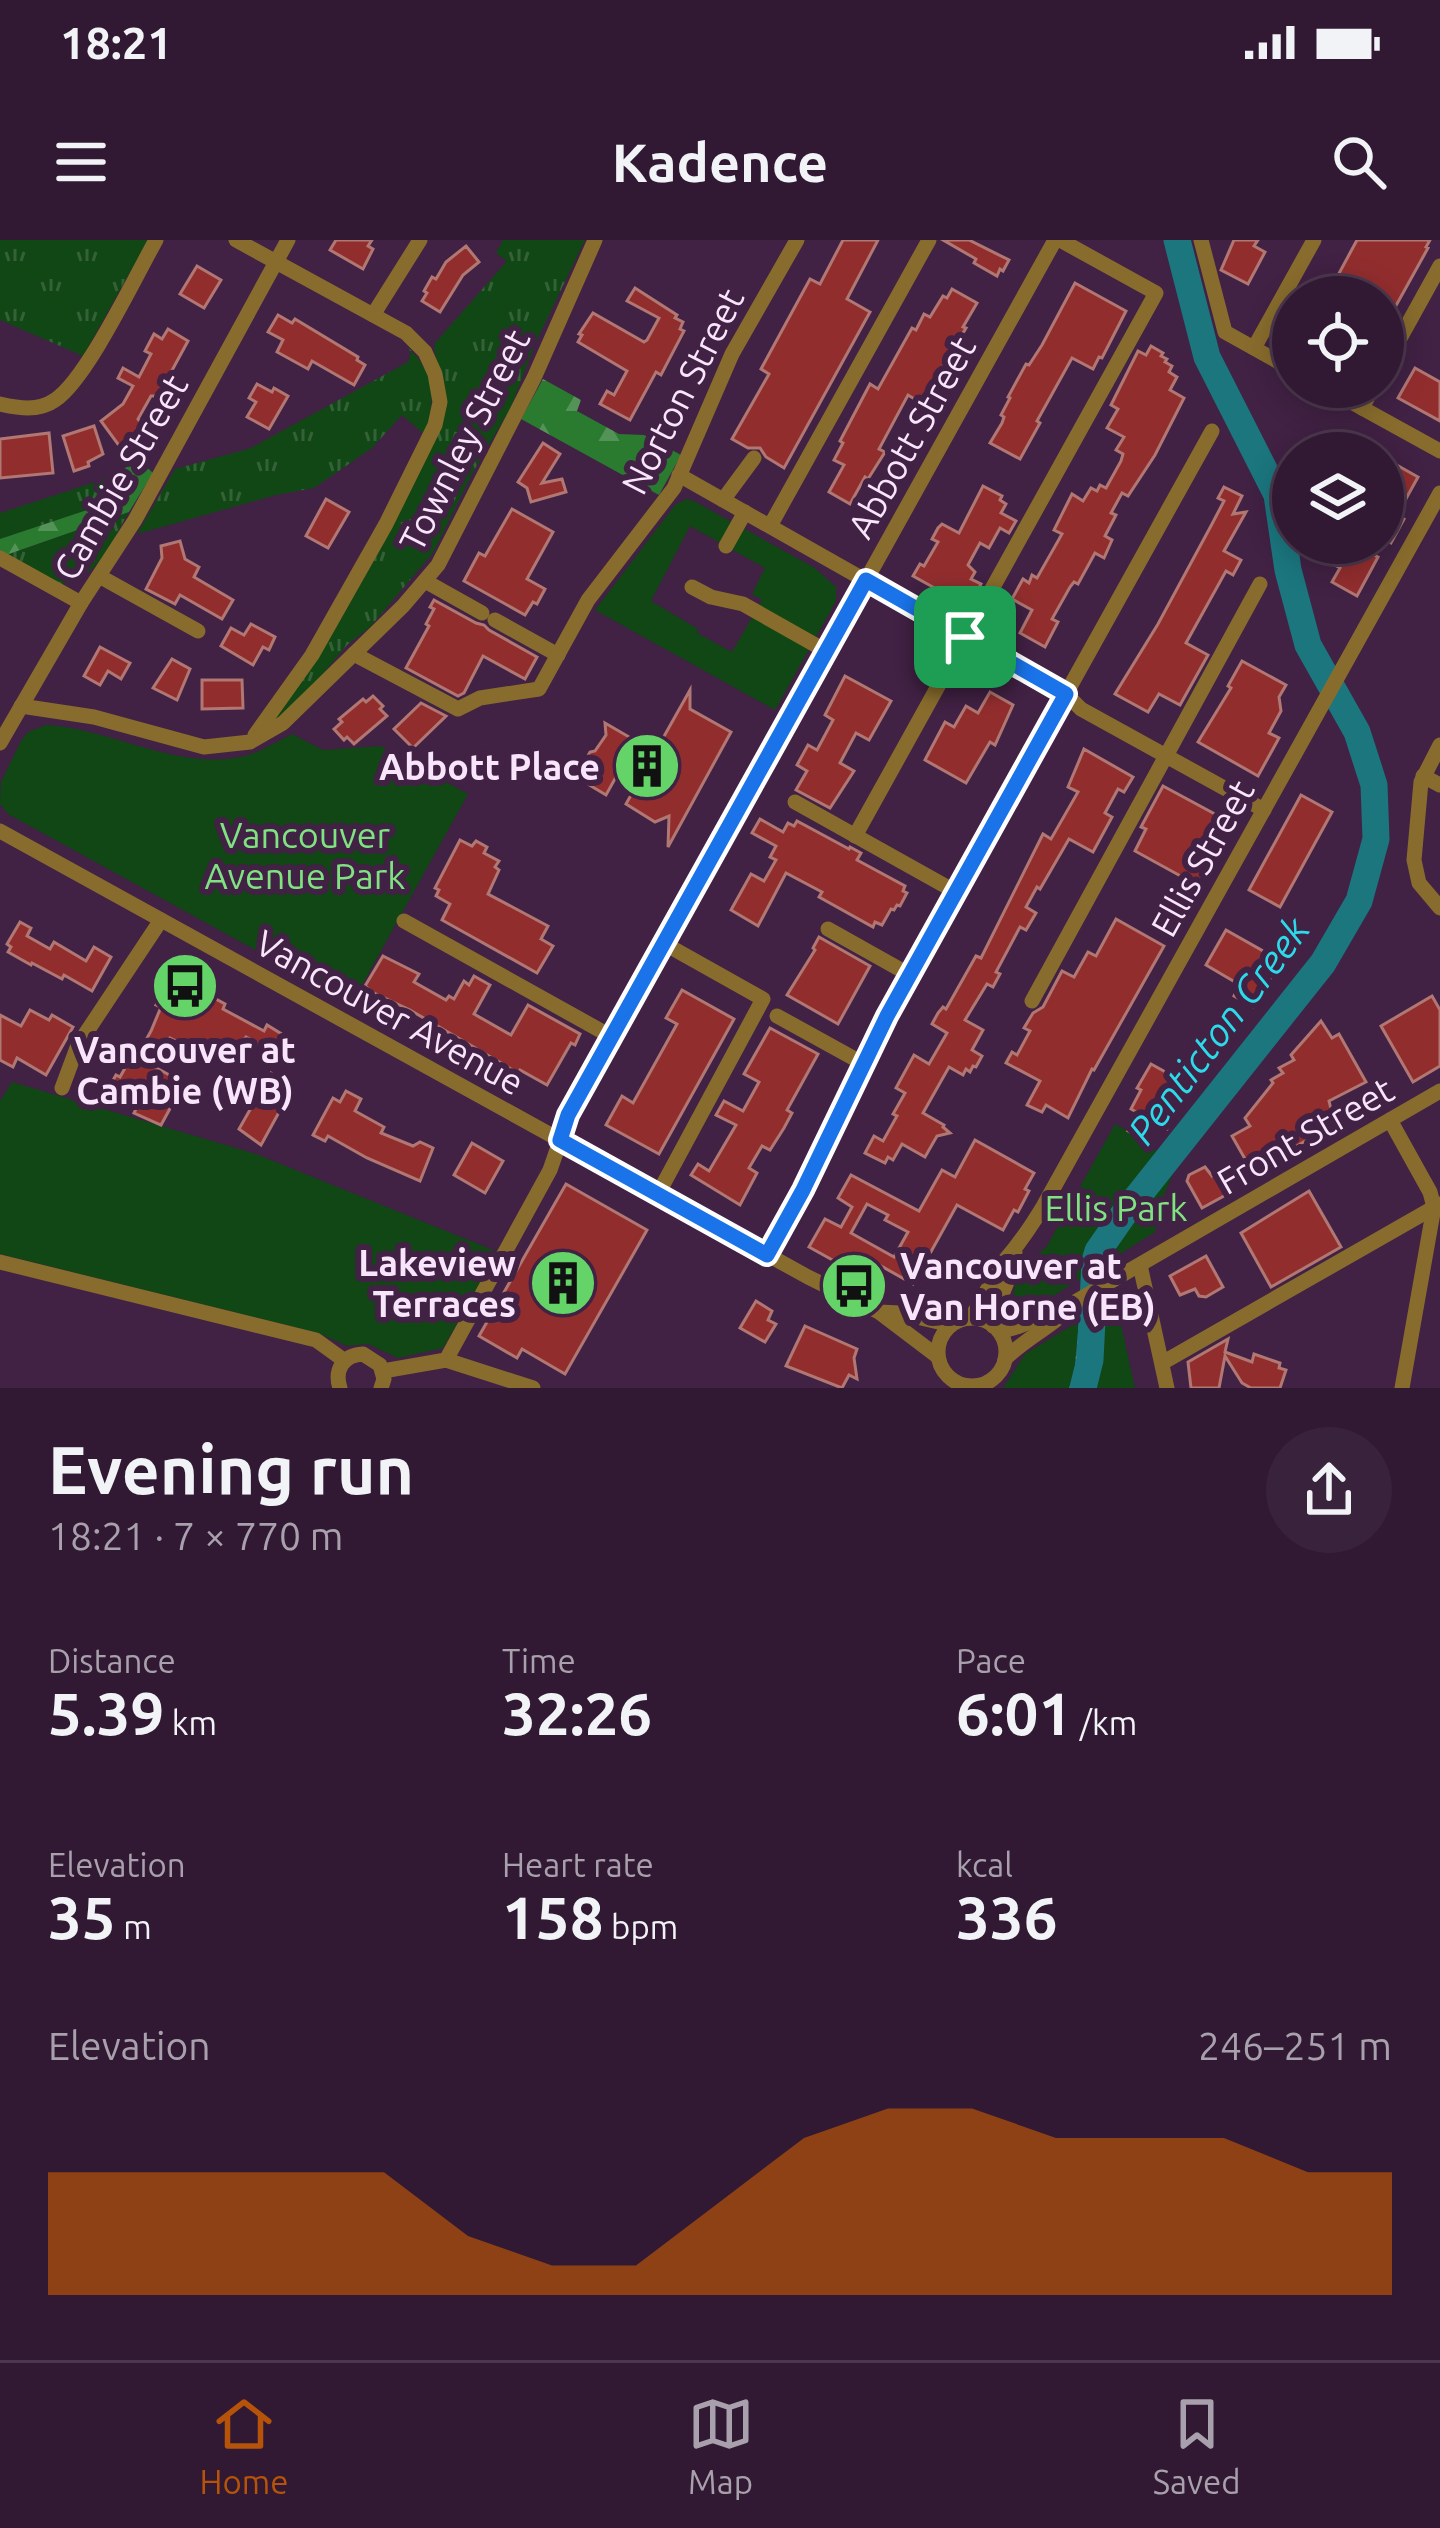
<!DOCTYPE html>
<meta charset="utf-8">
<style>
:root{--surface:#311933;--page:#39223b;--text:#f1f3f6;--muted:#a8a0ac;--line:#4c384e;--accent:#b45309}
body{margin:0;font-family:Ubuntu,sans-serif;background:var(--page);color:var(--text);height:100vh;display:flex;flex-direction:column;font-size:45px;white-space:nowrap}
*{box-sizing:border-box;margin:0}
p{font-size:39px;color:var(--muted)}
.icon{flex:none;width:66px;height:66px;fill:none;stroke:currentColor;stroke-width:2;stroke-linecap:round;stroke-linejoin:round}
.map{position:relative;height:1148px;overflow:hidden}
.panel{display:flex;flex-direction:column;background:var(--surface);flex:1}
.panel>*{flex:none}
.controls{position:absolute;left:1272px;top:36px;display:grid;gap:24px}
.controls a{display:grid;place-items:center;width:132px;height:132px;border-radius:50%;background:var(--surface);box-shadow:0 6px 30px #0003,0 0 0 3px var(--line);font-size:60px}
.pin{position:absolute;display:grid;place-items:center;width:102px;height:102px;color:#fff;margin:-51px;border-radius:24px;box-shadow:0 6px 18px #0006}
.round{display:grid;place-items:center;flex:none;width:126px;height:126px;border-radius:63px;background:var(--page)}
.summary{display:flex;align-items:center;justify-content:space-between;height:204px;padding:0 48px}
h1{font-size:66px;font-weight:600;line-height:90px}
.stats{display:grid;grid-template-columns:repeat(3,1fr);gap:18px;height:204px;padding:12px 48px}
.stats div{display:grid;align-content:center}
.stats b{font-size:60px;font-weight:600}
.stats small{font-size:33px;font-weight:400}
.stats p{font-size:33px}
.chart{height:336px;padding:24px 48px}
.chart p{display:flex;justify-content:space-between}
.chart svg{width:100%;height:216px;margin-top:12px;fill:var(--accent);opacity:.7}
.status{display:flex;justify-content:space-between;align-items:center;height:84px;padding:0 60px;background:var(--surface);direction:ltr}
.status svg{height:33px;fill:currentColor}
header{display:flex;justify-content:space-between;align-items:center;height:156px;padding:0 48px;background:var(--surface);font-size:54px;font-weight:600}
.tabs{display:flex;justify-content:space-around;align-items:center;height:168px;border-top:3px solid var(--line);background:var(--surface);font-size:33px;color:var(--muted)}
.tabs a{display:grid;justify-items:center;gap:6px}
.tabs .on{color:var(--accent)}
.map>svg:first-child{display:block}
.grass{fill:url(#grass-tufts)}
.forest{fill:url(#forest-firs)}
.green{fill:#114615;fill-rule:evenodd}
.water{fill:url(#water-rules)}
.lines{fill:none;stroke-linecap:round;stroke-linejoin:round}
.river{stroke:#1b767e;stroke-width:27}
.building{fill:#922d2e;stroke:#b07773;stroke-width:3;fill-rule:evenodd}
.minor{stroke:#886c2d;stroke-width:15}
.route-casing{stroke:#fff;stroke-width:24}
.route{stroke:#1a73e8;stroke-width:15}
.labels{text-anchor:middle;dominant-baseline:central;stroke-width:12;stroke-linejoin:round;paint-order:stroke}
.street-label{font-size:36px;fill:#f9e5fb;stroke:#412144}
.poi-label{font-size:36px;font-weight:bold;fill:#f9e5fb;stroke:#412144;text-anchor:end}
.park-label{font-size:36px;fill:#7ee380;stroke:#412144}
.water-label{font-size:39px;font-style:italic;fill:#2bdbea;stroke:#412144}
</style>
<div class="status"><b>18:21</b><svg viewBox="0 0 49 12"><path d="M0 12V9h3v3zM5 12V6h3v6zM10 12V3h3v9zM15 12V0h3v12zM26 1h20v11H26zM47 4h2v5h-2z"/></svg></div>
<header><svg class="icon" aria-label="menu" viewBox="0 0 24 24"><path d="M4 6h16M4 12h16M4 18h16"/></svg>Kadence<svg class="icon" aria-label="search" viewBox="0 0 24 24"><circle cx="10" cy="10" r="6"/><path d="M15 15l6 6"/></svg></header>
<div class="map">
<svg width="1440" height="1148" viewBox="0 0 1440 1148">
<defs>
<pattern id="grass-tufts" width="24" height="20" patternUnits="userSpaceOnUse" patternTransform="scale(3)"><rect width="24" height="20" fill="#114615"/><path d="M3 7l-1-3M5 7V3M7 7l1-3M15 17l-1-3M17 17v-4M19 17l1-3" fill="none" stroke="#346138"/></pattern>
<pattern id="forest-firs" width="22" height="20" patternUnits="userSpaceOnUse" patternTransform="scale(3)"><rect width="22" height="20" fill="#2a7a2f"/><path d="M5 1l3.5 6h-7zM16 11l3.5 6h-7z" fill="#549358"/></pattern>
<pattern id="water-rules" width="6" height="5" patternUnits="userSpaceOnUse" patternTransform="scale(3)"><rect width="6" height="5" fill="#1b767e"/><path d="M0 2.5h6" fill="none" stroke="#489098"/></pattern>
</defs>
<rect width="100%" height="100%" fill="#412144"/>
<g class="grass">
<path d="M0 0H148L83 116 0 80Z"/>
<path d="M503 0H585L535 104 511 167 473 232 433 313 370 387 347 405 289 474 274 485 273 478 295 449 445 157 434 109 435 103 507 21 496 13Z"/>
<path d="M407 106C437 136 435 157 425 195L402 175 372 208 314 248 276 255 137 294 175 229 251 208 408 122 411 113Z"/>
<path d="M117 235 112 262 0 299V273Z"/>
<path d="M129 272C112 300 96 343 60 344L6 315Z"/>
</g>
<g class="forest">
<path d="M543 139 581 160 577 171 619 194 644 195 681 215 659 255 521 179Z"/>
<path d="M137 218 153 233 129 272 6 315 0 311V299L111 262 117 235Z"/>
</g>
<g class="green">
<path d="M686 259 694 261 815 328 836 347V361L775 470 595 370 675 265ZM690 286 765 328 752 354 762 360 732 412 697 393 698 389 651 361Z"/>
<path d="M46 485C110 488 174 530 240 517 259 513 275 503 292 494L323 510 381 506 468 554 352 763 8 574 0 564 1 542 21 501 28 492Z"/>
<path d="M12 842 256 914 498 1012 443 1108 398 1118 368 1104 347 1106 318 1093 0 1014V861Z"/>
<path d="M1115 884 1150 903 1172 936 1159 967 1155 992 1034 1068 1024 1070 1014 1060C1012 1034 1030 1022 1047 1006Z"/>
<path d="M1118 1057V1071L1135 1148H1093L1103 1110 1104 1066Z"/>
<path d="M1079 1081 1074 1136 1069 1148H1003L1025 1114Z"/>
</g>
<path class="water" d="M1104 1066 1103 1110 1093 1148H1069L1074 1136 1079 1081Z"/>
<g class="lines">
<path class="river" d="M1083 1148 1090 1120 1095 1021 1098 1011 1123 975 1323 723 1359 661 1376 599 1374 545 1357 492 1308 405 1288 330 1277 255 1207 117 1177 0"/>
</g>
<g class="building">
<path d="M336 0H372L368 6 373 9 363 29 330 10Z"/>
<path d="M843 0H878L847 59 870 72 784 228 766 217 760 208H748L732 199 769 134 761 129 810 39 820 44Z"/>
<path d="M943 0H969L1009 20 1003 31 1000 29 997 36 974 23 976 19Z"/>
<path d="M1234 0H1258L1254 6 1265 12 1248 44 1221 30Z"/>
<path d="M1357 0H1430L1426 7 1428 8 1393 71 1383 66V57H1368L1336 39Z"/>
<path d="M466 6 479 22 463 35 440 72 422 61 427 53 424 51 432 37 436 39 446 22Z"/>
<path d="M197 26 221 40 204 68 180 54Z"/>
<path d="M1075 43 1126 71 1102 118 1099 117 1093 129 1072 118 1037 181 1040 183 1020 219 990 203 1002 183 1004 177 1001 175 1010 158 1008 157 1026 124 1029 125 1042 105Z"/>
<path d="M635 48 677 75 675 78 683 82 680 89 684 91 661 135 656 132 630 180 600 164 607 151 614 155 627 131 578 102 582 95 579 94 593 73 644 102 647 100 659 78 627 61Z"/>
<path d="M952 49 977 63 963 87 966 88 921 163 908 155 879 209 885 212 868 239 865 237 850 264 829 252 844 225 834 220 843 203 840 201 870 144 878 149 912 88 916 90 924 74 930 77 943 56 947 58Z"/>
<path d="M278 75 292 83 295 79 358 117 357 120 365 125 354 145 312 121 308 129 277 112 283 100 268 92Z"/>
<path d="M168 89 188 101 158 156H151L138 179 145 188 120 207 101 181 123 164 133 146 118 138 123 128 139 137 151 114 145 111 154 94 162 99Z"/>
<path d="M1151 106 1163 113 1161 116 1167 119 1165 122 1172 126 1169 132 1177 137 1170 150 1184 158 1155 215 1128 256 1122 253 1111 273 1116 275 1105 296 1112 300 1104 318 1095 313 1078 344 1074 342 1070 347 1052 379 1058 382 1045 407 1020 393 1032 370 1012 359 1023 339 1029 343 1032 335 1037 338 1062 294 1054 290 1072 254 1083 261 1091 248 1097 251 1100 245 1106 248 1121 221 1123 214 1116 210 1124 197 1107 188 1118 169 1111 165 1138 111 1146 115Z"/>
<path d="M1415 128 1440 142V181L1398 158Z"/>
<path d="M257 144 272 152 274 148 288 156 269 189 247 177 256 162 249 158Z"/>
<path d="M94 186 103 214 88 222 89 226 74 231 63 196Z"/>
<path d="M49 193 53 233 0 238V199Z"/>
<path d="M543 203 560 214 542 243 562 239 566 252 531 262 527 248 518 242Z"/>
<path d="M1383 221 1392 226 1393 223 1418 237 1397 275 1404 279 1391 303 1383 298Z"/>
<path d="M983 246 1002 256 1000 260 1006 264 1001 273 1016 281 1009 293 1000 288 989 308 980 303 968 325 975 332 971 339 981 344 971 363 960 357 958 361 913 336 920 324 924 326 938 302 932 299 938 288 942 284 959 293Z"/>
<path d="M1224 247 1242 256 1233 274 1246 272 1224 311 1241 320 1233 335 1226 331 1186 403 1208 415 1180 465 1159 454 1148 472 1115 454 1158 384 1212 284 1224 261 1218 258Z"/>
<path d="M326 259 349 272 328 308 306 296Z"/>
<path d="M512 269 553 292 527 339 545 349 537 364 533 362 525 375 464 341 479 313 485 316Z"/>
<path d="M180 301 185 319 199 327 194 337 233 360 222 379 180 355 175 364 146 349 162 318 161 306Z"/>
<path d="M1338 303H1352L1378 317 1357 356 1332 342 1340 328 1328 321Z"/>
<path d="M434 360 476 383 484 385 489 390 537 417 525 439 483 416 464 453 458 456 406 428 429 386 426 384 434 369 430 367Z"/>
<path d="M251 384 275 397 269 410 263 407 253 425 221 406 231 388 244 395Z"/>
<path d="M100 407 130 423 121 439 108 431 100 445 84 436Z"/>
<path d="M172 419 190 429 177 460 153 448Z"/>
<path d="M1242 421 1286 445 1279 457 1281 471 1269 493 1279 498 1258 536 1198 502 1231 448 1228 446Z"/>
<path d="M845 436 891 461 869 500 856 493 840 523 854 531 830 568 796 550 807 531 797 525 808 505 817 510 833 480 825 475Z"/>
<path d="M202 440H242L243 468 202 469Z"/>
<path d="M690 450V469L731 492 668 607 669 576 655 582 626 564Z"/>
<path d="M990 452 1013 465 995 505 990 502 966 543 925 520 945 482 954 487 966 466 978 473Z"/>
<path d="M373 456 383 466 380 469 387 476 354 504 347 497 344 500 334 489 342 482 339 479 363 459 366 462Z"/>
<path d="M421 463 446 476 413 508 394 489Z"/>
<path d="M605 483 636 501 606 555 576 537 590 512 595 511 606 495Z"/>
<path d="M1084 509 1133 537 1124 552 1118 549 1105 573 1112 577 1093 612 1069 599 1040 649 1037 647 1026 667 1036 673 1026 690 1020 687 996 732 1000 734 993 747 987 744 965 780 983 790 972 810 982 816 976 827 973 826 970 832 966 829 963 835 949 827 923 873 944 885 943 887 950 893 937 896 925 917 902 904 893 920 888 917 885 923 865 913 874 896 883 901 897 876 893 874 905 853 896 848 914 815 929 824 947 793 932 784 938 773 943 767 946 769 976 716 981 718 1043 594 1051 599 1078 552 1068 547Z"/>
<path d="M1163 546 1226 580 1228 586 1197 645 1135 611 1146 589 1141 587Z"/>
<path d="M1301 555 1332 572 1280 667 1249 650Z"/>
<path d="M760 579 783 592 788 583 794 586 797 581 849 609 850 607 861 613 857 620 905 646 903 651 907 653 900 666 897 665 894 670 891 669 882 685 875 682 873 687 819 657 822 652 786 633 758 686 731 670 751 634 764 641 776 620 770 617 776 606 752 593Z"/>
<path d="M460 600 472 606 476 601 487 607 484 613 499 621 495 627 499 630 488 654 548 686 541 699 553 706 537 733 442 680 450 664 436 656 439 650 435 648Z"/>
<path d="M1116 679 1164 706 1094 830 1092 829 1068 878 1046 865 1042 872 1027 865 1040 841 1006 823 1012 812 1017 815 1030 791 1024 788 1033 773 1043 767 1062 731 1074 737 1088 712 1096 716Z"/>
<path d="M20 682 31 688 27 696 50 709 54 702 86 721 94 707 111 717 92 751 64 735 62 739 32 723 31 725 8 712 11 707 7 704Z"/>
<path d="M1226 690 1281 721 1253 767 1234 756 1240 745 1206 725Z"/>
<path d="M819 697 870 726 838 784 787 755 815 710 813 708Z"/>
<path d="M383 716 419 734 414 742 446 760 449 756 454 759 464 741 469 745 474 736 490 745 474 774 511 795 528 765 580 794 575 805 571 803 547 845 520 830 518 833 410 770 372 752 365 746Z"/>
<path d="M173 730 195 742 192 746 225 764 223 769 264 791 267 785 285 796 275 813 246 797 225 826 170 798 153 826 184 843 161 885 134 873 137 867 108 849 116 835 120 837 129 821 133 823 151 791 161 767 156 765 163 751 169 754Z"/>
<path d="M682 750 734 779 659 914 606 885 622 856 633 863 677 784 666 778Z"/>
<path d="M1432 756 1440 770V826L1413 842 1381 786Z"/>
<path d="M30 770 49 780 52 775 73 787 46 835 17 818 13 827 0 820V775L21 786Z"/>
<path d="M1321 781 1332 798 1339 794 1366 842 1329 861 1335 885 1328 892 1310 898 1253 933 1232 896 1250 886 1245 878 1273 843 1271 840 1283 833 1279 828 1294 820 1291 815Z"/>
<path d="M770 788 818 814 787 870 792 873 784 888 770 910 762 906 749 928 757 933 740 965 691 935 698 924 709 931 736 885 716 875 724 861 743 871 759 842 744 834Z"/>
<path d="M1151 824 1191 846 1167 889 1153 881 1143 899 1128 891 1138 873 1131 869 1141 850 1137 848Z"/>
<path d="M271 833 289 843 281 858 283 865 261 905 239 889Z"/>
<path d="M346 851 361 859 355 871 384 887 381 893 413 906 420 902 433 908 420 941 367 918 328 896 325 901 313 895 333 858 340 862Z"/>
<path d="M975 900 1034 933 1025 949 1029 951 1018 972 1014 970 1003 990 957 965 913 1044 874 1022 865 1038 809 1007 825 979 841 987 852 967 838 958 851 935 919 971 942 930 955 937ZM867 964 888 975 885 980 908 992 894 1017 851 993Z"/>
<path d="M472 903 503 921 485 953 454 935Z"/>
<path d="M1205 927 1212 936 1223 929 1235 950 1202 968 1187 941 1189 935Z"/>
<path d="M566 944 647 990 565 1134 522 1109 517 1118 479 1096Z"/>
<path d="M1309 951 1341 1007 1271 1047 1241 993Z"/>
<path d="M1206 1016 1223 1047 1206 1057 1199 1056 1195 1049 1180 1055 1170 1036Z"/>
<path d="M756 1061 772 1071 768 1080 776 1084 765 1102 740 1088Z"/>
<path d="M805 1086 857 1109 854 1118 857 1139 849 1135 842 1148 786 1126Z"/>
<path d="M1228 1099 1225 1112 1252 1122 1254 1114 1280 1123 1279 1128 1286 1130 1280 1148H1251L1242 1143 1225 1116 1219 1148H1191L1188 1122Z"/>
</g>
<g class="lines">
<g class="minor">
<path d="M236 0 406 93 425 112 435 134 440 162 435 185 386 284 312 415 255 495"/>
<path d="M1201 0 1225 92 1293 130"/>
<path d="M373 75 420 0"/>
<path d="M1254 108 1314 0"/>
<path d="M1383 129 1440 26"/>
<path d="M1324 147 1440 211"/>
<path d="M0 164C18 168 38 172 55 160 87 139 135 37 156 0"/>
<path d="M1362 168 1373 147"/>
<path d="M679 235 1066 454 1081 469 1264 570"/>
<path d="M723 260 754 218"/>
<path d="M770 286 929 0"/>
<path d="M726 306 745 272"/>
<path d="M0 318 81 363"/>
<path d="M99 336 198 391"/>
<path d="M425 341 482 373"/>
<path d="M692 347 711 357 743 364 826 411"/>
<path d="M495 380 558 415"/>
<path d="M354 414 458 469 480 458 539 449 588 360 674 248 732 114 797 0"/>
<path d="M21 466 94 477 204 507 250 502 283 483 403 366 438 325 534 138 595 0"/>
<path d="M0 503 81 363 135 280 288 0"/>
<path d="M1440 505 1421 542 1414 620 1419 643 1440 668"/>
<path d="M1423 536 1440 545"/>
<path d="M795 562 956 652"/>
<path d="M0 591 808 1037 879 1072 937 1116"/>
<path d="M855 596 1156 53 1060 0"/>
<path d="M404 681 612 797"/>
<path d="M828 689 910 735"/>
<path d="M1032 761 1260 344"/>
<path d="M777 776 864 824"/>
<path d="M62 848 78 805 161 680"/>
<path d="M1390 880 1430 952 1434 967 1402 1148"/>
<path d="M658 954 763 759 665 704"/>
<path d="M767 1015 803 950 887 776 1212 191"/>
<path d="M0 1022 316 1100 345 1121"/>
<path d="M1140 1025 1167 1148"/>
<path d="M879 1072 900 1073 951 1085"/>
<circle cx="972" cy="1112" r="34"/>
<path d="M970 1078C985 1060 991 1037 1005 1020 1020 1003 1032 985 1044 965L1440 253"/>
<path d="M993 1086C996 1059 1013 1038 1015 1012"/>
<path d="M999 1091C1026 1088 1049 1070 1075 1062L1440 851"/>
<path d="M1005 1119C1026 1098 1053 1086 1073 1065"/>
<path d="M446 1120 550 930 569 875 1055 0"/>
<path d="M1162 1123 1440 964"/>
<path d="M383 1131 446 1120 533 1148"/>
<path d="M340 1148C334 1130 343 1115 363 1114L380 1125 384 1139 381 1148"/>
</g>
</g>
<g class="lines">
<g class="route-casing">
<path id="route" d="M866 340 1066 454 887 776 803 950 767 1015 560 900 568 875Z"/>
</g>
<use href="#route" class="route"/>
</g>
<defs>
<g id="building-disc" transform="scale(3.45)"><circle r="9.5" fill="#64d468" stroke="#412144"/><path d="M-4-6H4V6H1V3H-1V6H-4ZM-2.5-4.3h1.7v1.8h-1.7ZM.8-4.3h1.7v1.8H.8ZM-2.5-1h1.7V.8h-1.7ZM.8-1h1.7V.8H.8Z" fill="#111"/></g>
<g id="bus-disc" transform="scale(3.45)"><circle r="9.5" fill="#64d468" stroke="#412144"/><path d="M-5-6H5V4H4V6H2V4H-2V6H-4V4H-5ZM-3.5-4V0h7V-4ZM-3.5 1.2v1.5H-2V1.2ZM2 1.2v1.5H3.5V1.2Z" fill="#111"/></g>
</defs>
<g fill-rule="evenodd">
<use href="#building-disc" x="647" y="526"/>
<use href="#bus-disc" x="185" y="746"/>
<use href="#building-disc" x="563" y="1043"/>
<use href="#bus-disc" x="854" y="1046"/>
</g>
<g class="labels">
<g class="street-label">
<text transform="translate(682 151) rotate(-63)">Norton Street</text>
<text transform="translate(911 197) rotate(-61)">Abbott Street</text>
<text transform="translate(464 200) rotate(-63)">Townley Street</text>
<text transform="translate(120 237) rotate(-60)">Cambie Street</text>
<text transform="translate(1202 618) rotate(-61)">Ellis Street</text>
<text transform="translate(390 772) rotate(29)">Vancouver Avenue</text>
<text transform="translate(1305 895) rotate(-30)">Front Street</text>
</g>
<g class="poi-label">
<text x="600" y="526">Abbott Place</text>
<text x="185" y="809" text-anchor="middle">Vancouver at<tspan x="185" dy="41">Cambie (WB)</tspan></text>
<text x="516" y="1022">Lakeview<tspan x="516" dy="41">Terraces</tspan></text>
<text x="900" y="1025" text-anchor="start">Vancouver at<tspan x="900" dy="41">Van Horne (EB)</tspan></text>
</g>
<g class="park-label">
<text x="305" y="594">Vancouver<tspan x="305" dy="41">Avenue Park</tspan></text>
<text x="1116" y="967">Ellis Park</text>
</g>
<g class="water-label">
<text transform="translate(1218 790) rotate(-53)">Penticton Creek</text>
</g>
</g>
</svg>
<div class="controls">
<a><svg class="icon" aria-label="locate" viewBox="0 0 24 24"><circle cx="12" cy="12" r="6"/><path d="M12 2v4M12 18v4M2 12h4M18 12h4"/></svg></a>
<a><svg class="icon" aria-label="layers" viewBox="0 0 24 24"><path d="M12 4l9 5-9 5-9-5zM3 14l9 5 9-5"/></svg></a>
</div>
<div class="pin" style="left:965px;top:397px;background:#1e9e55"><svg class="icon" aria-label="arrive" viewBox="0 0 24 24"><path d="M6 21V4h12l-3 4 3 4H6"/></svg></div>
</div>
<section class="panel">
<div class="summary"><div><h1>Evening run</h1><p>18:21 · 7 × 770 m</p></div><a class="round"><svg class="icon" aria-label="share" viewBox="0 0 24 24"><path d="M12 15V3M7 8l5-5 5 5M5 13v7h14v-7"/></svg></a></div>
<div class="stats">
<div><p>Distance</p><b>5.39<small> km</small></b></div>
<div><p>Time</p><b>32:26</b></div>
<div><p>Pace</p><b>6:01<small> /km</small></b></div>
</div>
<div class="stats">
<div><p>Elevation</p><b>35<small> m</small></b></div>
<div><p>Heart rate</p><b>158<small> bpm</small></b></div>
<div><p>kcal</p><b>336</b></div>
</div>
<div class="chart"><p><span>Elevation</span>246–251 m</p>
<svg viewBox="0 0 160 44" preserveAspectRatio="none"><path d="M0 44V19L10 19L20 19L30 19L40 19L50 32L60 38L70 38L80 25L90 12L100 6L110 6L120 12L130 12L140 12L150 19L160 19V44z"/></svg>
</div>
</section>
<nav class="tabs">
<a class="on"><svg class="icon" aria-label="home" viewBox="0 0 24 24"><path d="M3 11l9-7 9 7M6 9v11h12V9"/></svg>Home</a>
<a><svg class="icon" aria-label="map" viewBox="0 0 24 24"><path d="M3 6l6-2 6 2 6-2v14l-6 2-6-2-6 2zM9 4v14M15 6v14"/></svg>Map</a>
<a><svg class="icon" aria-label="saved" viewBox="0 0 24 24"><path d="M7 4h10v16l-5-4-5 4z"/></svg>Saved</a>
</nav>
